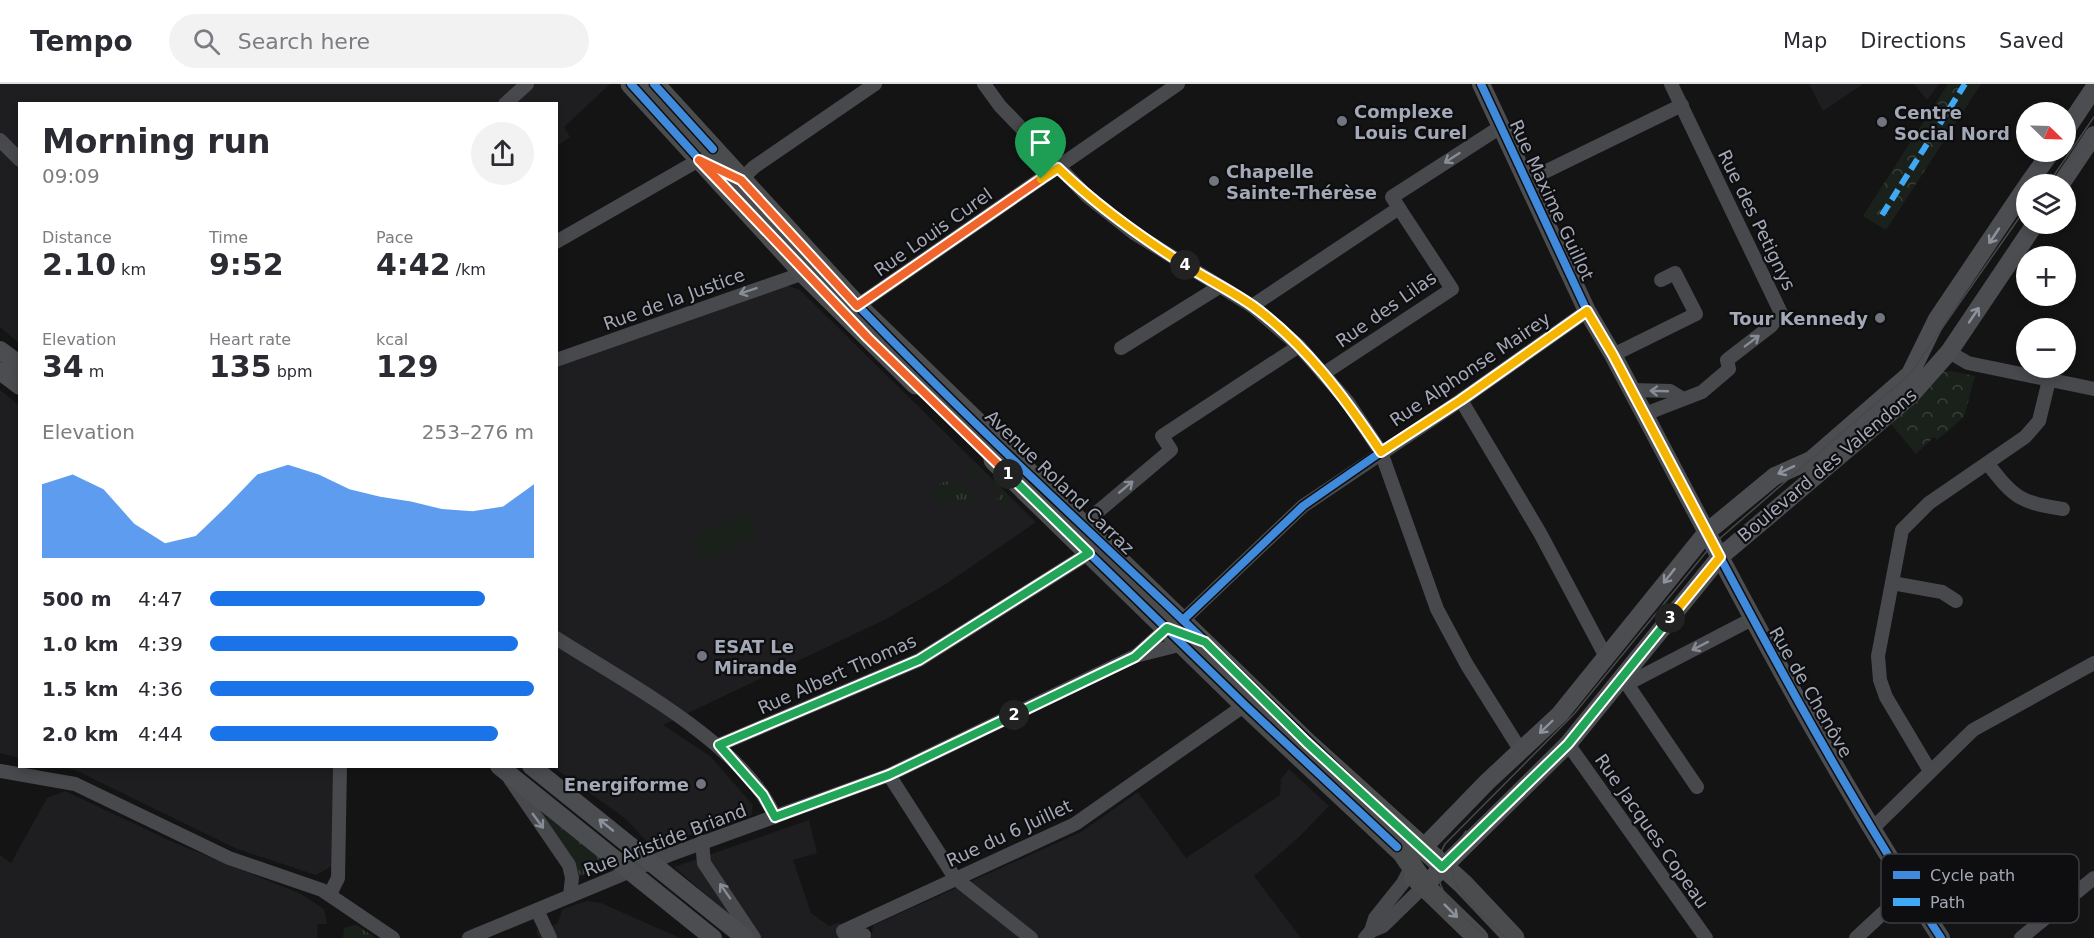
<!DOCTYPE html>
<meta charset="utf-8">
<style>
:root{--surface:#fff;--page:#f2f2f3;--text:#2b2b33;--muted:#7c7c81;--line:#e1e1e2;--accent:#1a73e8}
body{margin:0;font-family:"DejaVu Sans",sans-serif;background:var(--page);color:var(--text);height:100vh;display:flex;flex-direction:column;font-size:22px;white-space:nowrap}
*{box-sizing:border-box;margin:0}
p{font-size:20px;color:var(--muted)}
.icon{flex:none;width:33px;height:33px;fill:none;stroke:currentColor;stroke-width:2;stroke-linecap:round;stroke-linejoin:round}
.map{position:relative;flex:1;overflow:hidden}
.sheet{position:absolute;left:18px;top:18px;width:540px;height:666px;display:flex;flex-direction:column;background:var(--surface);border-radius:0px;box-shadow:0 3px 9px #0003}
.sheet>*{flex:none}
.needle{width:39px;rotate:113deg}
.fabs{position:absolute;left:2016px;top:18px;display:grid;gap:12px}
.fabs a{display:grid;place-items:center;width:60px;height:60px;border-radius:50%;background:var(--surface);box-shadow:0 3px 9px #0003;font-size:30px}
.pin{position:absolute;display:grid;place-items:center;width:51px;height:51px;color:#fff;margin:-62px -26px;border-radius:50% 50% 50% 0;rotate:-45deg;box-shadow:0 0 6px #0007}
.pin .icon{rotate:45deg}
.km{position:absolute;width:30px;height:30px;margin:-15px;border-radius:50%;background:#222;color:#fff;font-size:16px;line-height:30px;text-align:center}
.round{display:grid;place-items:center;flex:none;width:63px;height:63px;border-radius:32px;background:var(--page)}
.overview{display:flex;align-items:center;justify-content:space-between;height:102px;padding:0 24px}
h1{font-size:33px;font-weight:700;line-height:45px}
.figures{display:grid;grid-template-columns:repeat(3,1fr);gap:9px;height:102px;padding:6px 24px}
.figures div{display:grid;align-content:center}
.figures b{font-size:30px;font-weight:700}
.figures small{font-size:16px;font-weight:400}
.figures p{font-size:16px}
.chart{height:168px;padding:12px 24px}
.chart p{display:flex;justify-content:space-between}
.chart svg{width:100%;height:108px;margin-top:6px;fill:var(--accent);opacity:.7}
ul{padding:0 24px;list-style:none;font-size:20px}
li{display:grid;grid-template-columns:96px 72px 1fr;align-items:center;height:45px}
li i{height:15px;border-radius:8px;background:var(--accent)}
header{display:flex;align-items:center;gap:36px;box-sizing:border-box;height:84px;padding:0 30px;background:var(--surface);border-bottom:2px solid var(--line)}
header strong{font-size:28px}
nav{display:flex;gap:33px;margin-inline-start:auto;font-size:21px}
.search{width:420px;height:54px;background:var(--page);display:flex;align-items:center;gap:15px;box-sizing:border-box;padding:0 21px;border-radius:33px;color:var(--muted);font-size:22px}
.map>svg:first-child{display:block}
.built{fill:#1e1e20}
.grass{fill:url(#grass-tufts)}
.park{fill:url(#park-crowns)}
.pitch{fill:#1a211b}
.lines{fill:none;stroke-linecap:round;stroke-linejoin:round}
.street{stroke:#47494d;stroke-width:14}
.secondary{stroke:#4b4d51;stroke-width:18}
.primary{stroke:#4a4c4e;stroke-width:21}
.tram{stroke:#47494c;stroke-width:1.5}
.quiet{stroke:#3fa9f5;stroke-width:6;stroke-dasharray:12 6;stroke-linecap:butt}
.cycleway-casing{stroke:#0e0e10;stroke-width:11}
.cycleway{stroke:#408adc;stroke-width:8}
.oneway{stroke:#878c96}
.oneway2{stroke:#8d929d}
.oneway3{stroke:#8d929c}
.split-1-casing{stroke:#fff;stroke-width:12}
.split-2-casing{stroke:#fff;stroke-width:12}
.split-3-casing{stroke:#fff;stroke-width:12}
.split-4-casing{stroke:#fff;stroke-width:12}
.split-5-casing{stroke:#fff;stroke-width:12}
.split-1{stroke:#f0652b;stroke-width:8}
.split-2{stroke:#22a559;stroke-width:8}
.split-3{stroke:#22a559;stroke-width:8}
.split-4{stroke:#f5b400;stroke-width:8}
.split-5{stroke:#f5b400;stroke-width:8}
.poi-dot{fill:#71757d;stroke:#0e0e10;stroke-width:2}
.labels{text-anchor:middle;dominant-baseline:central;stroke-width:4.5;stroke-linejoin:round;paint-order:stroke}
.poi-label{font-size:18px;font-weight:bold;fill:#a3a9b6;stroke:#0e0e10;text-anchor:start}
.street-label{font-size:18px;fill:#a3a9b6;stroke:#0e0e10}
.key{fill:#0e0e10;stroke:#3b3c42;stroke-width:1.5}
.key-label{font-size:16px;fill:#a3a9b6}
</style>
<header>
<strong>Tempo</strong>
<div class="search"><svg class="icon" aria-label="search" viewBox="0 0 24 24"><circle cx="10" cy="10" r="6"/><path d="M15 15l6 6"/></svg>Search here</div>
<nav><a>Map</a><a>Directions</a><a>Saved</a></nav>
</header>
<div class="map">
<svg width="2094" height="854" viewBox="0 0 2094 854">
<defs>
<pattern id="grass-tufts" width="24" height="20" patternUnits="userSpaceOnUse" patternTransform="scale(1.5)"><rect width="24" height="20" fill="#1a211b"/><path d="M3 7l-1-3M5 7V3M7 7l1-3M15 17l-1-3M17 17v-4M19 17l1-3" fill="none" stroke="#383e3a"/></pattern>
<pattern id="park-crowns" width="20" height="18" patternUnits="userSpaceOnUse" patternTransform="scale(1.5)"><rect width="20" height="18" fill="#1a211b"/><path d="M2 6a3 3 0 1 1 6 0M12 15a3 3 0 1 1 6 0" fill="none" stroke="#383e3a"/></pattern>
</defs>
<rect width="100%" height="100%" fill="#141414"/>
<g class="built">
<path d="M0 0H610L564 43 570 53 557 62 556 20H20L19 259 0 243Z"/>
<path d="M1809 0H1863L1823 27Z"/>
<path d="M1914 0H1939L1927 16Z"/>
<path d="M782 200 800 206 1036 438 946 500 886 535 663 641 710 672 753 721 751 732 652 763 626 735 553 683 556 682 557 282Z"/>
<path d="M0 306 19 321V674L0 669Z"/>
<path d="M59 683H335L332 782 316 791 237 765 75 686Z"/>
<path d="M1289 685 1329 722 1299 753 1254 792 1301 854H870L874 841 1081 748 1138 708 1186 774 1280 711 1281 695Z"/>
<path d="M65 707 175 759 301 810 324 825 327 840H318L317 854H0V771L11 779 47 714Z"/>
<path d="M809 736 817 769 793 776 811 829 829 842 840 838 845 854H757L674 783Z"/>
<path d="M587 817 601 819 680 854H539L536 847 557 840 563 825Z"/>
</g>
<g class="grass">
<path d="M973 378 1011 414 1010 420 995 419 1000 411 978 390 971 396 969 394V381Z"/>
<path d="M946 397 965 402 975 416 973 425 971 417 940 420 934 405 928 406Z"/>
<path d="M539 726 607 780 579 793Z"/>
<path d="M355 841 358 842 376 854H343L344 844Z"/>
</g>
<g class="park">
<path d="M1948 0H1981L1886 146 1863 132Z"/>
<path d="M1951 287 1975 292 1964 333 1937 356 1934 353 1916 370 1890 339 1941 288Z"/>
</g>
<path class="pitch" d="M746 427 758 450 704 478 692 455Z"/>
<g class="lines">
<g class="street">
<path d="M984 0 1000 22 1087 112 1134 149 1252 222 1299 262 1347 317 1381 368 1437 525 1467 581 1521 667"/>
<path d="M505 20 527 0"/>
<path d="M0 56 20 76"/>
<path d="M741 96 754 83 875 0"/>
<path d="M1526 97 1682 21"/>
<path d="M556 158 699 76"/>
<path d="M857 222 1178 0"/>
<path d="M1252 222 1399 124 1392 113 1502 42"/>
<path d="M1121 264 1219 203"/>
<path d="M1949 268 1968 279 2094 305"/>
<path d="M1613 271 1696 230 1675 189 1661 196"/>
<path d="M556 276 804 189"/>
<path d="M1323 290 1452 205 1399 124"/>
<path d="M1632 306 1670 307 1683 315"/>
<path d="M1461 316 1540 449 1606 573"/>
<path d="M1645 330 1702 308 1729 285 1727 276 1771 242 1781 229 1671 0"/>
<path d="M1988 380C2015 415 2020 418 2063 425"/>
<path d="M1082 441 1171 366 1162 352 1299 262"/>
<path d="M1892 499 1942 508 1956 517"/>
<path d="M1183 536 1303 422 1461 316 1587 227"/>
<path d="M556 554C623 597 744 660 775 733"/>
<path d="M1137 571 1167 544"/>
<path d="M1621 596 1627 600 1697 703"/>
<path d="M1627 600 1752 535"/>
<path d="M1568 660 1706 854"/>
<path d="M719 661 919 576 1089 469"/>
<path d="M0 687 75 700 229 774 322 806 393 854"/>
<path d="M1930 687 1886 613 1880 596 1878 572 1902 446 1929 419 2025 353 2039 337 2049 296"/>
<path d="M889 691 955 794 1031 854"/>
<path d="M510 695 569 781 572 794 570 812"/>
<path d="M1872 745 1973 646 2094 579"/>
<path d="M702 758 704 779 754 854"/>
<path d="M330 810 338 794 340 682"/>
<path d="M537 826 550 854"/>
<path d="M1371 847 1383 842 1425 801"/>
<path d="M469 854 669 771 889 691 1135 572 1183 560"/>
<path d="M847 854 843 847 1075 740 1245 621"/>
<path d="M857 854 864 851"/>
<path d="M1365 854 1371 847 1375 834 1403 799 1413 780"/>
<path d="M1856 854 1909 805"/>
<path d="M2021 854 2094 794"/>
</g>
<g class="secondary">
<path d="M1481 0 1587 227 1613 271C1718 468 1818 668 1941 854"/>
<path d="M2066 46 2094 4"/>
<path d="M2028 100 2051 68"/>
<path d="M2061 100 2094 51"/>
<path d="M0 266 20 281"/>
<path d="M0 287 20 302"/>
<path d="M499 682 713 854"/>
<path d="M531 682 745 854"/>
<path d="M1422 765 1487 698 1560 630 1707 448 1775 392 1811 376 1910 290 1937 235 2026 103"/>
<path d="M1425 801 1568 660 1720 473 1910 312 1949 268 2035 140"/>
</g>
<g class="primary">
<path d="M631 0 804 189 916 300"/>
<path d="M654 0 857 222 1306 658 1463 800 1514 854"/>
<path d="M994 376 1245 621 1402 768 1425 801"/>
<path d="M1414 792 1478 854"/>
</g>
<g class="tram">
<path d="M2048 100 2094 33"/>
<path d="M1466 747C1429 795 1473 822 1506 854"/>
<path d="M1487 854C1460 828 1421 801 1445 760L1574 630 1711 462 1910 290 2026 124"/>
</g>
<path class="quiet" d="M1882 131 1965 0"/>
<g class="cycleway-casing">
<g id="cycleway">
<path d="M631 0 734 114 868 254 1245 621 1397 763"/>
<path d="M654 0 713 65"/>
<path d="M1481 0 1587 227 1613 271C1718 468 1818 668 1941 854"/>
<path d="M796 156C913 283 1039 401 1165 519 1247 597 1327 677 1410 754"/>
<path d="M1183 536 1303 422 1381 368"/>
</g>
</g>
<use href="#cycleway" class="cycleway"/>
</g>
<defs><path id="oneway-shaft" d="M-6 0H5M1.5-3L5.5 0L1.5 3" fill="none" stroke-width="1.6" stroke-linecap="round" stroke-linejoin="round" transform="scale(1.5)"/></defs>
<g class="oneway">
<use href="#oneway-shaft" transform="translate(1452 74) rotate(147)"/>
<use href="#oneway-shaft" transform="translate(748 207) rotate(162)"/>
<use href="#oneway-shaft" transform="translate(1752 257) rotate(-37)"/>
<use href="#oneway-shaft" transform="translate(1659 307) rotate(-178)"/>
<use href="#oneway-shaft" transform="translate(1126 403) rotate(-40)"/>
<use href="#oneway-shaft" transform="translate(1700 562) rotate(153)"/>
<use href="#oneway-shaft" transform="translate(538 737) rotate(54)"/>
<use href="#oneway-shaft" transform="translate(725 807) rotate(-125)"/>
</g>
<g class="oneway2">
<use href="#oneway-shaft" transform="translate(1994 152) rotate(124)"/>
<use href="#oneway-shaft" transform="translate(1974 231) rotate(-56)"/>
<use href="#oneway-shaft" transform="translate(1786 386) rotate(154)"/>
<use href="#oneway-shaft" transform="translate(1669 492) rotate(128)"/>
<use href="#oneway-shaft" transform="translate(1546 643) rotate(136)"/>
<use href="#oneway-shaft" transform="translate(606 741) rotate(-141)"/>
</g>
<use class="oneway3" href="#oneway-shaft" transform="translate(1451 827) rotate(45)"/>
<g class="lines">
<g class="split-1-casing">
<path id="split-1" d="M1008 390 868 254 699 76 741 96 857 222 1041 95"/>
</g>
<g class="split-2-casing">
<path id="split-2" d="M1008 390 1089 469 919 576 719 661 763 711 775 733 889 691 1014 631"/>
</g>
<g class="split-3-casing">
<path id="split-3" d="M1014 631 1135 573 1167 544 1205 558 1306 658 1442 783 1568 660 1670 534"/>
</g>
<g class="split-4-casing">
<path id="split-4" d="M1185 181C1207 195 1232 207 1253 222 1306 261 1345 314 1381 368L1461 316 1587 227 1613 271 1720 473 1670 534"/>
</g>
<g class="split-5-casing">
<path id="split-5" d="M1041 95 1058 84C1097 122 1139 152 1185 181"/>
</g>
<use href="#split-1" class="split-1"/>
<use href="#split-2" class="split-2"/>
<use href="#split-3" class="split-3"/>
<use href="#split-4" class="split-4"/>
<use href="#split-5" class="split-5"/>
</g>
<g class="poi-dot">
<circle cx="1342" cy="37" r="6"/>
<circle cx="1882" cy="38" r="6"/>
<circle cx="1214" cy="97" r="6"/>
<circle cx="1880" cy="234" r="6"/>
<circle cx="702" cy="572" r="6"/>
<circle cx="701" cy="700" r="6"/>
</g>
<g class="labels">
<g class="poi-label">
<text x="1354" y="27">Complexe<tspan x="1354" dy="21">Louis Curel</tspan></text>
<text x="1894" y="28">Centre<tspan x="1894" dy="21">Social Nord</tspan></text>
<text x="1226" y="87">Chapelle<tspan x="1226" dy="21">Sainte-Thérèse</tspan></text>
<text x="1868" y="234" text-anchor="end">Tour Kennedy</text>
<text x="714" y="562">ESAT Le<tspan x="714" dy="21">Mirande</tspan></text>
<text x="689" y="700" text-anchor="end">Energiforme</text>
</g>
<g class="street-label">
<text transform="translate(1552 116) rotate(65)">Rue Maxime Guillot</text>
<text transform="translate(1757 136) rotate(64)">Rue des Petignys</text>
<text transform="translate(933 148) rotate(-35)">Rue Louis Curel</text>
<text transform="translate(674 215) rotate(-20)">Rue de la Justice</text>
<text transform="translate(1386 225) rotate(-35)">Rue des Lilas</text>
<text transform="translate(1470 285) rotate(-34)">Rue Alphonse Mairey</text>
<text transform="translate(1827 381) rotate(-40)">Boulevard des Valendons</text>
<text transform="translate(1060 398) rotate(44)">Avenue Roland Carraz</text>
<text transform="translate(837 590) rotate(-24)">Rue Albert Thomas</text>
<text transform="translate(1811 608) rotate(60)">Rue de Chenôve</text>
<text transform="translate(1652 747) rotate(55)">Rue Jacques Copeau</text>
<text transform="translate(1009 749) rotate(-25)">Rue du 6 Juillet</text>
<text transform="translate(665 756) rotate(-21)">Rue Aristide Briand</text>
</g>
</g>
<rect x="1881" y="770" width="198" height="69" rx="9" class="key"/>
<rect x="1893" y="787" width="27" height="8" fill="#408adc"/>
<rect x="1893" y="814" width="27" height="8" fill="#3fa9f5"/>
<g class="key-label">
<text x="1930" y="797">Cycle path</text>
<text x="1930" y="824">Path</text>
</g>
</svg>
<div class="fabs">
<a><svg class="needle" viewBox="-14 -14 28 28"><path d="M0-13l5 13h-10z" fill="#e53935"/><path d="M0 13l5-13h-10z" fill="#7c7c81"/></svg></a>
<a><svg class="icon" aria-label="layers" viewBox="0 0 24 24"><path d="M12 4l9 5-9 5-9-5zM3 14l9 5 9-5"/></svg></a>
<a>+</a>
<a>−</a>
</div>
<div class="pin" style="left:1041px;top:95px;background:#1e9e55"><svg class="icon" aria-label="arrive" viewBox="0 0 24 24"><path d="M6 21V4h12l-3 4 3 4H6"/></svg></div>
<b class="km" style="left:1008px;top:390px">1</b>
<b class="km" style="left:1014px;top:631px">2</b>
<b class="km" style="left:1670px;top:534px">3</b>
<b class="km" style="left:1185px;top:181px">4</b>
<section class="sheet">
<div class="overview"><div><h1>Morning run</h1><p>09:09</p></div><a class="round"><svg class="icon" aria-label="share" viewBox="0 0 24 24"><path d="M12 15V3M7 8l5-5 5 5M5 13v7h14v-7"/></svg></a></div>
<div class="figures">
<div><p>Distance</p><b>2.10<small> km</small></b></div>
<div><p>Time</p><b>9:52</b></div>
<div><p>Pace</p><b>4:42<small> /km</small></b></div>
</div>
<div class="figures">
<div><p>Elevation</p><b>34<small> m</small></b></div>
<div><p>Heart rate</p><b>135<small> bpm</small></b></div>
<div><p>kcal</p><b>129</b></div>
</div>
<div class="chart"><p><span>Elevation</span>253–276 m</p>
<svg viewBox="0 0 160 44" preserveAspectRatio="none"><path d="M0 44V14L10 10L20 16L30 30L40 38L50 35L60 23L70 10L80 6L90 10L100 16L110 19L120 21L130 24L140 25L150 23L160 14V44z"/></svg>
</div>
<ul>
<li><b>500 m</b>4:47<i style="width:85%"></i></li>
<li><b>1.0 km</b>4:39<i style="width:95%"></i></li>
<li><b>1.5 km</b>4:36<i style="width:100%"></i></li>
<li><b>2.0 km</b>4:44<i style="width:89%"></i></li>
</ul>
</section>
</div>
